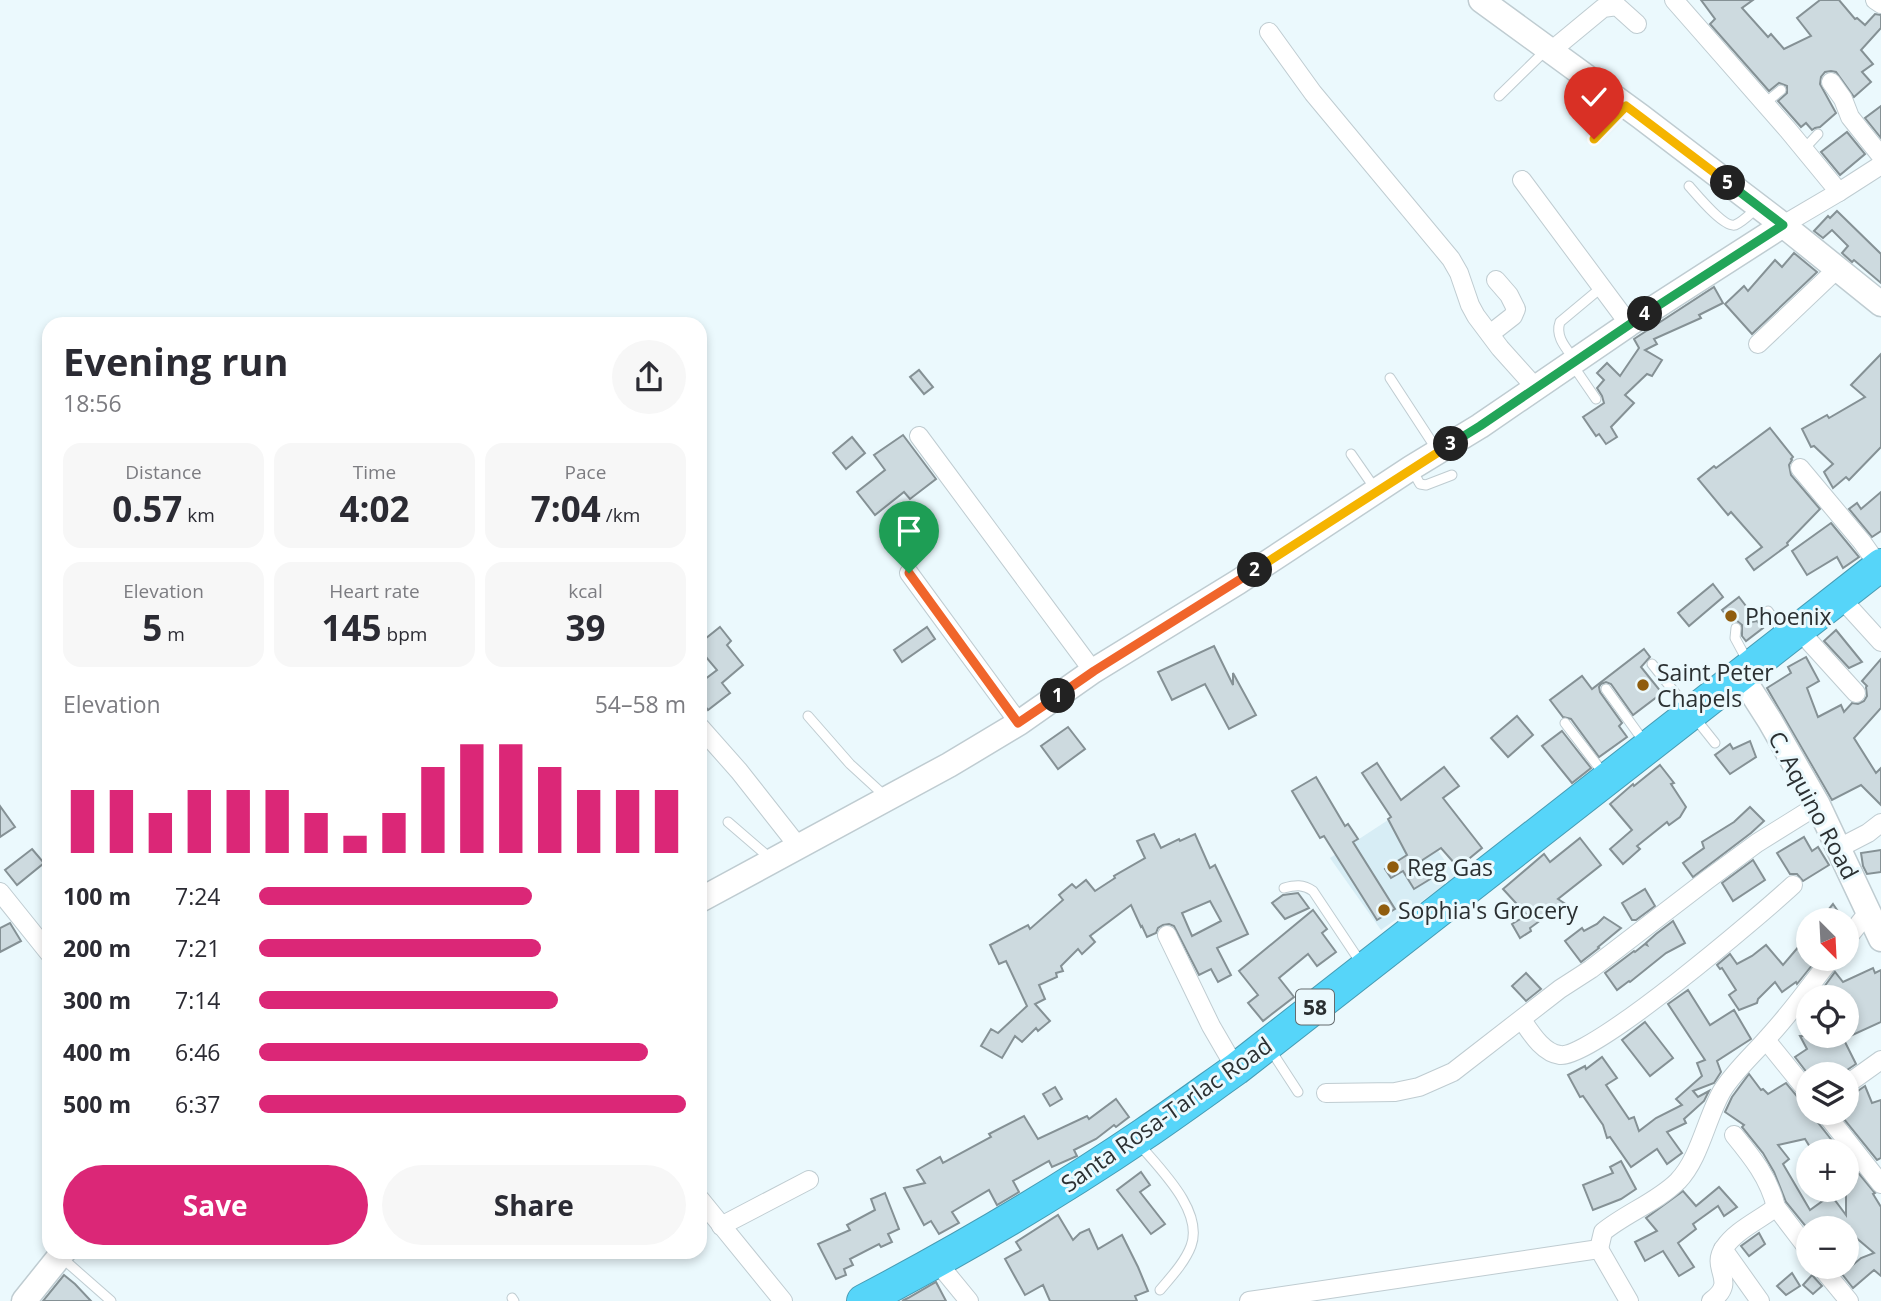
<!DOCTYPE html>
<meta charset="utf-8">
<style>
:root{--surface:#fff;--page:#f7f7f7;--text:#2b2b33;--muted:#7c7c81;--accent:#db2777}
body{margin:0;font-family:"Open Sans",sans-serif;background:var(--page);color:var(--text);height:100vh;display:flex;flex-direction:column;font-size:26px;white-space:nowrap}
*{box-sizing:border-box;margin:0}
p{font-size:23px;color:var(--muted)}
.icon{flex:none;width:38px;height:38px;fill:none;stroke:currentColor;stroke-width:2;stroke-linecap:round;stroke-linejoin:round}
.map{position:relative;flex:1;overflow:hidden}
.side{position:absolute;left:42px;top:317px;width:665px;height:942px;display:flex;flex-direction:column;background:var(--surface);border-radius:21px;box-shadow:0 4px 10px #0003}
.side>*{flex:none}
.needle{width:46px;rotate:156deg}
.buttons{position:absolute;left:1796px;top:908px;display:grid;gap:14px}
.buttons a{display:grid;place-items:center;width:63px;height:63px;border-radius:50%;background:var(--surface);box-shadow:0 4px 10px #0003;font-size:35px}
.pin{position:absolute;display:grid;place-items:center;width:60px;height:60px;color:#fff;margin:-72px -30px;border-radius:50% 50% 50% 0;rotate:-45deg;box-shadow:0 0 7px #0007}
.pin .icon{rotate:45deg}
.km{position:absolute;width:35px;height:35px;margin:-18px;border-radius:50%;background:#222;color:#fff;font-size:19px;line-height:35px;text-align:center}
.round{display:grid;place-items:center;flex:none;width:74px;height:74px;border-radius:37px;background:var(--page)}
.overview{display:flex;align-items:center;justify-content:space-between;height:119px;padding:0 21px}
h1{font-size:38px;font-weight:700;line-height:52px}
.stats{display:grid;grid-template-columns:repeat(3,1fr);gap:10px;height:119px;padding:7px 21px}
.stats div{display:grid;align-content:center;border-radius:18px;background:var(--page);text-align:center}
.stats b{font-size:35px;font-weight:700}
.stats small{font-size:19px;font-weight:400}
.stats p{font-size:19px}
.chart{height:196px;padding:14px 21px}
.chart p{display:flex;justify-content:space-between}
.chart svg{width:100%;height:126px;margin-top:7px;stroke:var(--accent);stroke-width:6}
.cta{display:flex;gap:14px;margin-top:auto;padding:14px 21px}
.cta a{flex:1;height:80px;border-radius:42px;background:var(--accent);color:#fff;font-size:28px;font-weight:700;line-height:80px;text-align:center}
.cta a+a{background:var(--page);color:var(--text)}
ul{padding:0 21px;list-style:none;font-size:23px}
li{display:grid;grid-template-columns:112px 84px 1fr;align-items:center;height:52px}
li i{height:18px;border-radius:9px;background:var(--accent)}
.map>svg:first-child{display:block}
.built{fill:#d7edf5}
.building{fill:#cddadf;stroke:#859195;stroke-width:2;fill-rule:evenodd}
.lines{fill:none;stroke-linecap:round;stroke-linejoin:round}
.lane-casing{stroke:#bfccd1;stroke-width:11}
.street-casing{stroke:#bfccd1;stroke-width:20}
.secondary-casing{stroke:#bfccd1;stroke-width:27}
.highway-casing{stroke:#479bb3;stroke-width:34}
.lane{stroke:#fff;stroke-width:9}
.street{stroke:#fff;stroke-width:18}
.secondary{stroke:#fff;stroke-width:24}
.highway{stroke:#56d5f9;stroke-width:32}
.split-1-casing{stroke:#fff;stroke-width:14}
.split-2-casing{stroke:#fff;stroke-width:14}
.split-3-casing{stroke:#fff;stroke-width:14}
.split-4-casing{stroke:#fff;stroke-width:14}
.split-5-casing{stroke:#fff;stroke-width:14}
.split-6-casing{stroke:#fff;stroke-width:14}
.split-1{stroke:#f0652b;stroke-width:9}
.split-2{stroke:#f0652b;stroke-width:9}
.split-3{stroke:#f5b400;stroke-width:9}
.split-4{stroke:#22a559;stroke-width:9}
.split-5{stroke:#22a559;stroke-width:9}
.split-6{stroke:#f5b400;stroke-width:9}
.poi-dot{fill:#905d0e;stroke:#ebf9fd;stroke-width:2.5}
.labels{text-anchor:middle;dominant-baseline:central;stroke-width:6;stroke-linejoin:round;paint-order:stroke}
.shield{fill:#ebf9fd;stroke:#656c6f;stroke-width:2}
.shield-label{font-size:21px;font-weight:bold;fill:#2b3032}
.poi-label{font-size:23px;fill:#2b3032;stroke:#ebf9fd;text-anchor:start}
.street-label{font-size:23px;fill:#2b3032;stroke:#ebf9fd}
</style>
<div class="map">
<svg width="1881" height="1301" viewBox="0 0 1881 1301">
<rect width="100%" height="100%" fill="#ebf9fd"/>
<path class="built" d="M1408 807 1456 877 1381 930 1330 858Z"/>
<g class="building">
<path d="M1701 0H1753L1742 8 1768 37 1771 34 1784 49 1811 36 1797 18 1820 0H1839L1855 19 1857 18 1865 25 1875 14 1881 15V28L1861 50 1873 64 1862 72 1871 82 1854 97 1836 72 1831 71 1825 72 1821 77 1820 84 1836 113 1820 127 1815 128 1812 130 1806 123 1801 127 1778 101 1787 93V86L1779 83 1769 91 1710 24 1715 19Z"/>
<path d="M1881 106V138L1865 118Z"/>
<path d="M1847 132 1865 154 1840 175 1821 152Z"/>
<path d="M1837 211 1881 254V283L1854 260 1852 262 1842 253 1848 246 1832 230 1823 238 1814 231 1828 216 1830 218Z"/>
<path d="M1794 253 1817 272 1752 334 1725 304 1744 286 1748 291 1775 260 1782 267Z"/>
<path d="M1714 287 1723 303 1699 315 1701 318 1654 339 1657 344 1645 350 1662 360 1652 376 1647 374 1625 395 1634 403 1611 427 1617 437 1606 444 1599 434 1596 436 1583 417 1604 403 1602 396 1597 388 1604 380 1597 373 1607 363 1620 376 1639 348 1634 339Z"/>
<path d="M1881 354V447L1849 480 1846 477 1833 488 1824 472 1833 464 1814 446 1811 447 1802 429 1827 415 1829 418 1865 397 1851 385Z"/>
<path d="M919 370 933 387 924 394 910 377Z"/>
<path d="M1770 428 1793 457 1791 459 1792 460 1789 465 1791 475 1820 509 1787 543 1788 545 1754 570 1746 559 1762 547 1731 512 1728 515 1698 479 1714 466 1716 468Z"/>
<path d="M903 435 936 479 910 499 904 492 875 515 857 492 885 470 874 455Z"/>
<path d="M852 437 865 453 846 469 833 453Z"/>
<path d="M1881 492V531L1872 537 1849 509 1857 503 1861 509Z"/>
<path d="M1831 523 1859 557 1843 568 1837 557 1807 575 1792 551Z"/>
<path d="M1713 584 1723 597 1689 626 1678 613Z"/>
<path d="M1739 597 1749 610 1746 614 1748 619 1752 622 1757 621 1763 628 1746 641 1742 636V625L1737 621 1732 623 1722 610Z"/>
<path d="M720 627 731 641 727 645 743 665 722 683 730 693 708 710 700 699V683L717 670 700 650V643Z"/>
<path d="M927 627 935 639 902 662 894 650Z"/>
<path d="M1836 630 1862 662 1849 668 1824 641Z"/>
<path d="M1214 646 1233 685V673L1256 715 1229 729 1205 684 1172 700 1158 672Z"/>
<path d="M1644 649 1650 657 1641 667 1662 693 1633 715 1611 684 1606 682 1601 684 1599 687 1600 692 1622 723 1619 726 1627 737 1599 757 1571 719 1563 717 1550 700 1582 676 1592 689Z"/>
<path d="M1806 657 1819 681 1807 688 1818 717 1841 705 1844 712 1852 703 1858 704 1864 701 1867 696 1866 687 1867 686 1862 681 1881 659V708L1854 738 1876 773 1881 768V805L1861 785 1832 800 1767 688 1791 673 1788 667Z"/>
<path d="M1517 716 1533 735 1508 757 1491 738Z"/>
<path d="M1068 727 1085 749 1058 769 1041 746Z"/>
<path d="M1562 731 1591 768 1572 783 1542 746Z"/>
<path d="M1750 741 1756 757 1730 774 1715 755 1730 744 1733 749Z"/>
<path d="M1377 763 1401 800 1444 767 1459 786 1443 798 1482 848 1465 862 1463 859 1456 865 1441 848 1421 861 1432 878 1414 889 1403 871 1391 878 1385 869 1407 855 1388 819 1391 817 1362 773Z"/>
<path d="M1660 765 1674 783 1671 784 1686 807 1680 817 1669 825 1667 822 1637 846 1640 849 1623 864 1610 849 1632 830 1610 804 1633 784 1634 786Z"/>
<path d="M1316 777 1345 826 1348 824 1358 839 1353 842 1395 909 1377 920 1324 836 1320 838 1292 791Z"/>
<path d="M0 806 15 827 0 837Z"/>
<path d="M1750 807 1764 821 1751 833 1693 877 1683 863 1704 848 1702 842 1734 822Z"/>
<path d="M1154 834 1161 848 1179 839 1180 841 1195 834 1210 868 1215 865 1248 934 1217 948 1231 975 1218 982 1211 969 1199 975 1174 926 1169 924 1163 925 1158 928 1156 933 1147 937 1142 926 1141 927 1131 905 1090 936 1095 942 1082 954 1078 949 1061 966 1063 971 1056 973 1057 977 1039 985 1045 999 1035 1004 1050 1021 1038 1031 1036 1028 1022 1042 1015 1036 1002 1058 981 1046 991 1029 998 1033 1027 1006 1006 961 999 964 990 945 1028 925 1030 929 1063 900 1059 895 1072 884 1076 888 1086 880 1095 891 1115 878 1114 876 1145 858 1137 841ZM1210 901 1221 921 1192 936 1182 913Z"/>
<path d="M1804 837 1812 851 1818 847 1829 865 1803 881 1797 874H1790L1777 853Z"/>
<path d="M1580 838 1601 865 1558 899 1564 903 1530 928 1531 931 1520 938 1512 924 1527 915 1503 889 1544 854 1550 862Z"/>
<path d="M32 849 44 863 17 885 5 870Z"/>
<path d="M1881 850V872L1867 874 1863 866 1861 853Z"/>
<path d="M1753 860 1765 880 1733 901 1722 883Z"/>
<path d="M1645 889 1655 906 1636 920H1632L1622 903Z"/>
<path d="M1298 893 1309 908 1285 919 1272 903 1283 895Z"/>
<path d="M1833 904 1844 920H1820Z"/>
<path d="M1313 910 1327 929 1322 933 1336 952 1317 966 1308 954 1279 978 1294 997 1263 1021 1248 1003 1258 995 1239 971Z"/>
<path d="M1604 917 1621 928 1598 947 1599 948 1581 962 1565 941 1582 928 1584 931 1597 924Z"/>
<path d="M1673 921 1685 943 1666 953 1630 982 1629 981 1617 990 1605 973 1634 951 1635 952 1645 944 1647 945 1646 943 1656 934Z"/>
<path d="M10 923 21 941 0 952V928Z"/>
<path d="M1766 945 1783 965 1800 945 1808 952V959H1817L1797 984 1796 982 1782 992 1775 982 1758 999 1757 1003 1739 1010 1729 995 1736 990 1722 968 1720 969 1717 965 1730 954 1737 964 1752 956Z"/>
<path d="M1873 968 1875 973 1881 970V1022L1846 1038V998H1816L1835 972 1843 982Z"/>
<path d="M1526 973 1541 989 1526 1001 1512 986Z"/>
<path d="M1688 990 1710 1025 1734 1010 1751 1039 1717 1061 1721 1072 1714 1083 1693 1091 1698 1097 1709 1091 1704 1101 1684 1119 1686 1123 1667 1132 1682 1153 1667 1164 1657 1149 1631 1167 1610 1137 1607 1138 1603 1125 1583 1096 1580 1097 1568 1075 1585 1066 1586 1069 1602 1057 1617 1078 1606 1085 1629 1119 1634 1117 1639 1131 1656 1118 1682 1105 1676 1099 1702 1076 1697 1063 1705 1060 1668 1004Z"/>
<path d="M1645 1022 1673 1058 1650 1076 1622 1040Z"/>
<path d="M1800 1036H1842L1856 1064 1841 1074H1808L1795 1057 1807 1049Z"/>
<path d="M1749 1074 1761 1090 1763 1089 1768 1094 1786 1083 1800 1100 1808 1103V1113H1814L1816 1120 1841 1152H1813L1805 1139 1778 1145 1789 1159 1783 1164 1810 1210 1831 1195 1846 1215V1158L1875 1193 1873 1194 1881 1207V1276L1874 1270 1853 1288 1842 1274 1861 1258 1874 1253 1854 1236H1846V1228H1807L1786 1202 1774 1172 1763 1153 1742 1127 1744 1125 1725 1112 1732 1097Z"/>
<path d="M1865 1086 1872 1103 1881 1100V1158L1877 1160 1839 1113H1846V1105L1855 1100 1852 1095Z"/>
<path d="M1055 1087 1062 1099 1050 1106 1043 1094Z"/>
<path d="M1116 1099 1129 1117 1116 1127 1114 1125 1096 1139 1074 1150 1077 1156 1052 1167 1049 1161 1013 1181 1019 1192 997 1205 989 1190 952 1212 959 1223 939 1234 931 1221 924 1225 904 1188 925 1183 917 1170 940 1157 943 1163 991 1137 989 1134 1024 1116 1038 1139 1087 1116 1089 1119Z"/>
<path d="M1621 1161 1636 1189 1621 1199 1593 1210 1583 1185 1613 1173 1610 1167Z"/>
<path d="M1141 1172 1150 1185 1140 1192 1165 1224 1151 1234 1117 1190Z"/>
<path d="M1719 1187 1737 1207 1724 1216 1718 1206 1693 1224 1696 1229 1678 1243 1694 1267 1679 1276 1663 1251 1645 1261 1635 1242 1657 1231 1646 1218 1683 1191 1696 1206Z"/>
<path d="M885 1193 899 1229 888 1234 892 1242 881 1247 879 1244 850 1259 853 1265 844 1269 846 1275 836 1279 818 1244 850 1230 847 1225 875 1210 871 1199Z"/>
<path d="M1058 1215 1073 1240 1080 1233 1089 1229 1098 1249 1122 1235 1138 1267 1148 1291 1135 1296 1137 1301H1050L1043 1285 1025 1295 1005 1259 1021 1250 1016 1242Z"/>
<path d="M1759 1233 1765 1244 1749 1256 1741 1246Z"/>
<path d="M1792 1273 1800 1286 1786 1295 1777 1286Z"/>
<path d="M64 1275 75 1284 91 1301H43Z"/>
<path d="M1812 1275 1822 1286 1813 1294 1803 1285Z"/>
<path d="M936 1282 946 1301H902L908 1298Z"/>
</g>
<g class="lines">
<g class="lane-casing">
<g id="lane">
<path d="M1499 96 1546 50"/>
<path d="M1764 104 1781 90"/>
<path d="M1594 139 1625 107"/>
<path d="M1804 149 1818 134"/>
<path d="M1689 186C1697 195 1724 228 1735 225 1743 222 1751 213 1758 207"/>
<path d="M1574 359C1565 347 1555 336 1560 322L1602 287"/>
<path d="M1572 364 1596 399"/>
<path d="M1390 378 1437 450"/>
<path d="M1351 454 1376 490"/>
<path d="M1412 470 1420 484 1426 485 1452 475"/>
<path d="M1753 615 1768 611 1784 634"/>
<path d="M1736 628 1735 638 1748 662"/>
<path d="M1652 664 1715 743"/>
<path d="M1606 689 1645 743"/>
<path d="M808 716 850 764 886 797"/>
<path d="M1565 723 1604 774"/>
<path d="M728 822 771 859"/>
<path d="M1284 888C1295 885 1303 884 1313 891L1361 963"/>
<path d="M1270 1049 1298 1092"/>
<path d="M1139 1144C1160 1169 1204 1211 1191 1246 1185 1262 1171 1277 1160 1290"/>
<path d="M61 1257 111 1301"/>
<path d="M512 1298 514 1301"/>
</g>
</g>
<g class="street-casing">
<g id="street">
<path d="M1674 0 1788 130 1839 192"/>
<path d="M1875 0 1881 4"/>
<path d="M1269 32 1313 93 1451 259 1459 273 1470 305 1476 316 1500 348 1535 387"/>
<path d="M1551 51 1603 8 1617 6 1637 24"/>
<path d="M1831 82 1843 99 1850 117 1881 156"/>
<path d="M1522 180 1629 324"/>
<path d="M1783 225 1839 192 1881 165"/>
<path d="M1490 334 1513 316 1516 309 1509 295 1496 280"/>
<path d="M1758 344 1837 269"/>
<path d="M919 436 1093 671"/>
<path d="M1800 468 1862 542 1879 566"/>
<path d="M909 573 1019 723"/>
<path d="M1840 597 1881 642"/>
<path d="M1798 629 1856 693"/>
<path d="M700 727 739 771 798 846"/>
<path d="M1839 848 1868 833 1881 823"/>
<path d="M0 892 49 953"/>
<path d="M1167 935 1211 1026 1236 1069"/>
<path d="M1846 940 1869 911"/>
<path d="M1522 1020C1531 1033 1543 1053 1560 1055 1591 1060 1764 912 1793 885"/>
<path d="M1766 1040 1808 1092"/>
<path d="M1846 1085 1881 1060"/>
<path d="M1326 1093 1395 1092 1419 1087 1453 1072 1560 989 1591 969 1707 880 1757 843 1818 805"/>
<path d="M1825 1113 1881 1184"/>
<path d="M1734 1135C1752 1157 1769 1178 1776 1207"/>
<path d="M700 1199 783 1301"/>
<path d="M721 1226 809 1180"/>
<path d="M1599 1249 1629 1301"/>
<path d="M1723 1249 1760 1301"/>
<path d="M937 1262 969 1301"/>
<path d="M1821 1267 1849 1301"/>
<path d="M1249 1301 1599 1249 1603 1232C1626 1213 1657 1202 1678 1181 1700 1158 1706 1119 1722 1091 1735 1070 1755 1053 1771 1034 1793 1010 1811 984 1831 959"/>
<path d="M1711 1301C1739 1281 1709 1269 1724 1248 1736 1230 1760 1220 1776 1207L1808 1249"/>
</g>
</g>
<g class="secondary-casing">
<g id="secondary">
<path d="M1481 0 1640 116 1783 225 1881 304"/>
<path d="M1740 674 1770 721 1818 805 1881 939"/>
<path d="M700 900 949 765 1019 723 1093 671 1238 582 1411 468 1480 426 1629 324 1783 225"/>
<path d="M24 1301 64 1251"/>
</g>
</g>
<g class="highway-casing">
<path id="highway" d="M863 1301C960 1250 1054 1195 1144 1134 1175 1113 1205 1091 1236 1069L1881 565"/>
</g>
<use href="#lane" class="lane"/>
<use href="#street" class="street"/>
<use href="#secondary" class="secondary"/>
<use href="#highway" class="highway"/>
</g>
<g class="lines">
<g class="split-1-casing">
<path id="split-1" d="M909 573 1018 723 1058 696"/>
</g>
<g class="split-2-casing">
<path id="split-2" d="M1058 696 1094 671 1255 570"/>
</g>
<g class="split-3-casing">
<path id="split-3" d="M1255 570 1451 444"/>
</g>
<g class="split-4-casing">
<path id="split-4" d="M1451 444 1480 426 1645 314"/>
</g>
<g class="split-5-casing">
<path id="split-5" d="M1645 314 1783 225 1728 183"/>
</g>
<g class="split-6-casing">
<path id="split-6" d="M1594 139 1626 106 1728 183"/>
</g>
<use href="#split-1" class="split-1"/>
<use href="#split-2" class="split-2"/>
<use href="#split-3" class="split-3"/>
<use href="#split-4" class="split-4"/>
<use href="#split-5" class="split-5"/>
<use href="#split-6" class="split-6"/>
</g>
<g class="poi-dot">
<circle cx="1731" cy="616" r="7"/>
<circle cx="1643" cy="685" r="7"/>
<circle cx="1393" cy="867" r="7"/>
<circle cx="1384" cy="910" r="7"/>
</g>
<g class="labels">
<rect class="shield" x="1296" y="989.5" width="38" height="35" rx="5"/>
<g class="shield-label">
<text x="1315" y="1007">58</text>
</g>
<g class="poi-label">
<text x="1745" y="616">Phoenix</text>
<text x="1657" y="672">Saint Peter<tspan x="1657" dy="26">Chapels</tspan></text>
<text x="1407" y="867">Reg Gas</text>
<text x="1398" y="910">Sophia's Grocery</text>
</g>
<g class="street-label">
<text transform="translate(1814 805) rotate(62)">C. Aquino Road</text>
<text transform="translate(1166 1114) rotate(-35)">Santa Rosa-Tarlac Road</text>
</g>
</g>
</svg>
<div class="buttons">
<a><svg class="needle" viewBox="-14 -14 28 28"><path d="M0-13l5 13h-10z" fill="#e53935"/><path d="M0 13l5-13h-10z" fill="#7c7c81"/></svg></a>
<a><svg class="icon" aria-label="locate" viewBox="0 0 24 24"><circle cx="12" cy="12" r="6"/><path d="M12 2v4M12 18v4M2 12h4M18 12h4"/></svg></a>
<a><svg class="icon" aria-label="layers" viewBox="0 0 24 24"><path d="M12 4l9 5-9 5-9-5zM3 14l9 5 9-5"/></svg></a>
<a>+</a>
<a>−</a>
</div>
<div class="pin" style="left:909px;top:573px;background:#1e9e55"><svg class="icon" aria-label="arrive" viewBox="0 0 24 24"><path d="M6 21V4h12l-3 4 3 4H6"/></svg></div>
<div class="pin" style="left:1594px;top:139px;background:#d93025"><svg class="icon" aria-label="check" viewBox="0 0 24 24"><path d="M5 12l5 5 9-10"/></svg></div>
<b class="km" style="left:1058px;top:696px">1</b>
<b class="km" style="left:1255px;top:570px">2</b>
<b class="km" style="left:1451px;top:444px">3</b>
<b class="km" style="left:1645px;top:314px">4</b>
<b class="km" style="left:1728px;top:183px">5</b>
<section class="side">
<div class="overview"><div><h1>Evening run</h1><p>18:56</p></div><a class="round"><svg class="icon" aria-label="share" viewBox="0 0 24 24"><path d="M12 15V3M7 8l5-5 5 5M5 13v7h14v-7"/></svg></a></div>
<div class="stats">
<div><p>Distance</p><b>0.57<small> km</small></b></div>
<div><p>Time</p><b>4:02</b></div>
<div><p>Pace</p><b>7:04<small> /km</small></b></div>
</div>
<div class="stats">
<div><p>Elevation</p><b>5<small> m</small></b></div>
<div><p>Heart rate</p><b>145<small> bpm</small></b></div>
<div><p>kcal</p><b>39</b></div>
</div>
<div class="chart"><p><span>Elevation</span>54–58 m</p>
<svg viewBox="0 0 160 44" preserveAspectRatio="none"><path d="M5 44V22M15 44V22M25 44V30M35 44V22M45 44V22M55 44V22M65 44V30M75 44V38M85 44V30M95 44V14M105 44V6M115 44V6M125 44V14M135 44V22M145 44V22M155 44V22"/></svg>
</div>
<ul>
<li><b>100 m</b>7:24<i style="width:64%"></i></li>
<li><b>200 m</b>7:21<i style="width:66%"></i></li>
<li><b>300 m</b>7:14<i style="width:70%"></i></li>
<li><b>400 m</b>6:46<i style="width:91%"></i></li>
<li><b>500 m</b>6:37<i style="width:100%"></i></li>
</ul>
<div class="cta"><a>Save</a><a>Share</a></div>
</section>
</div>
